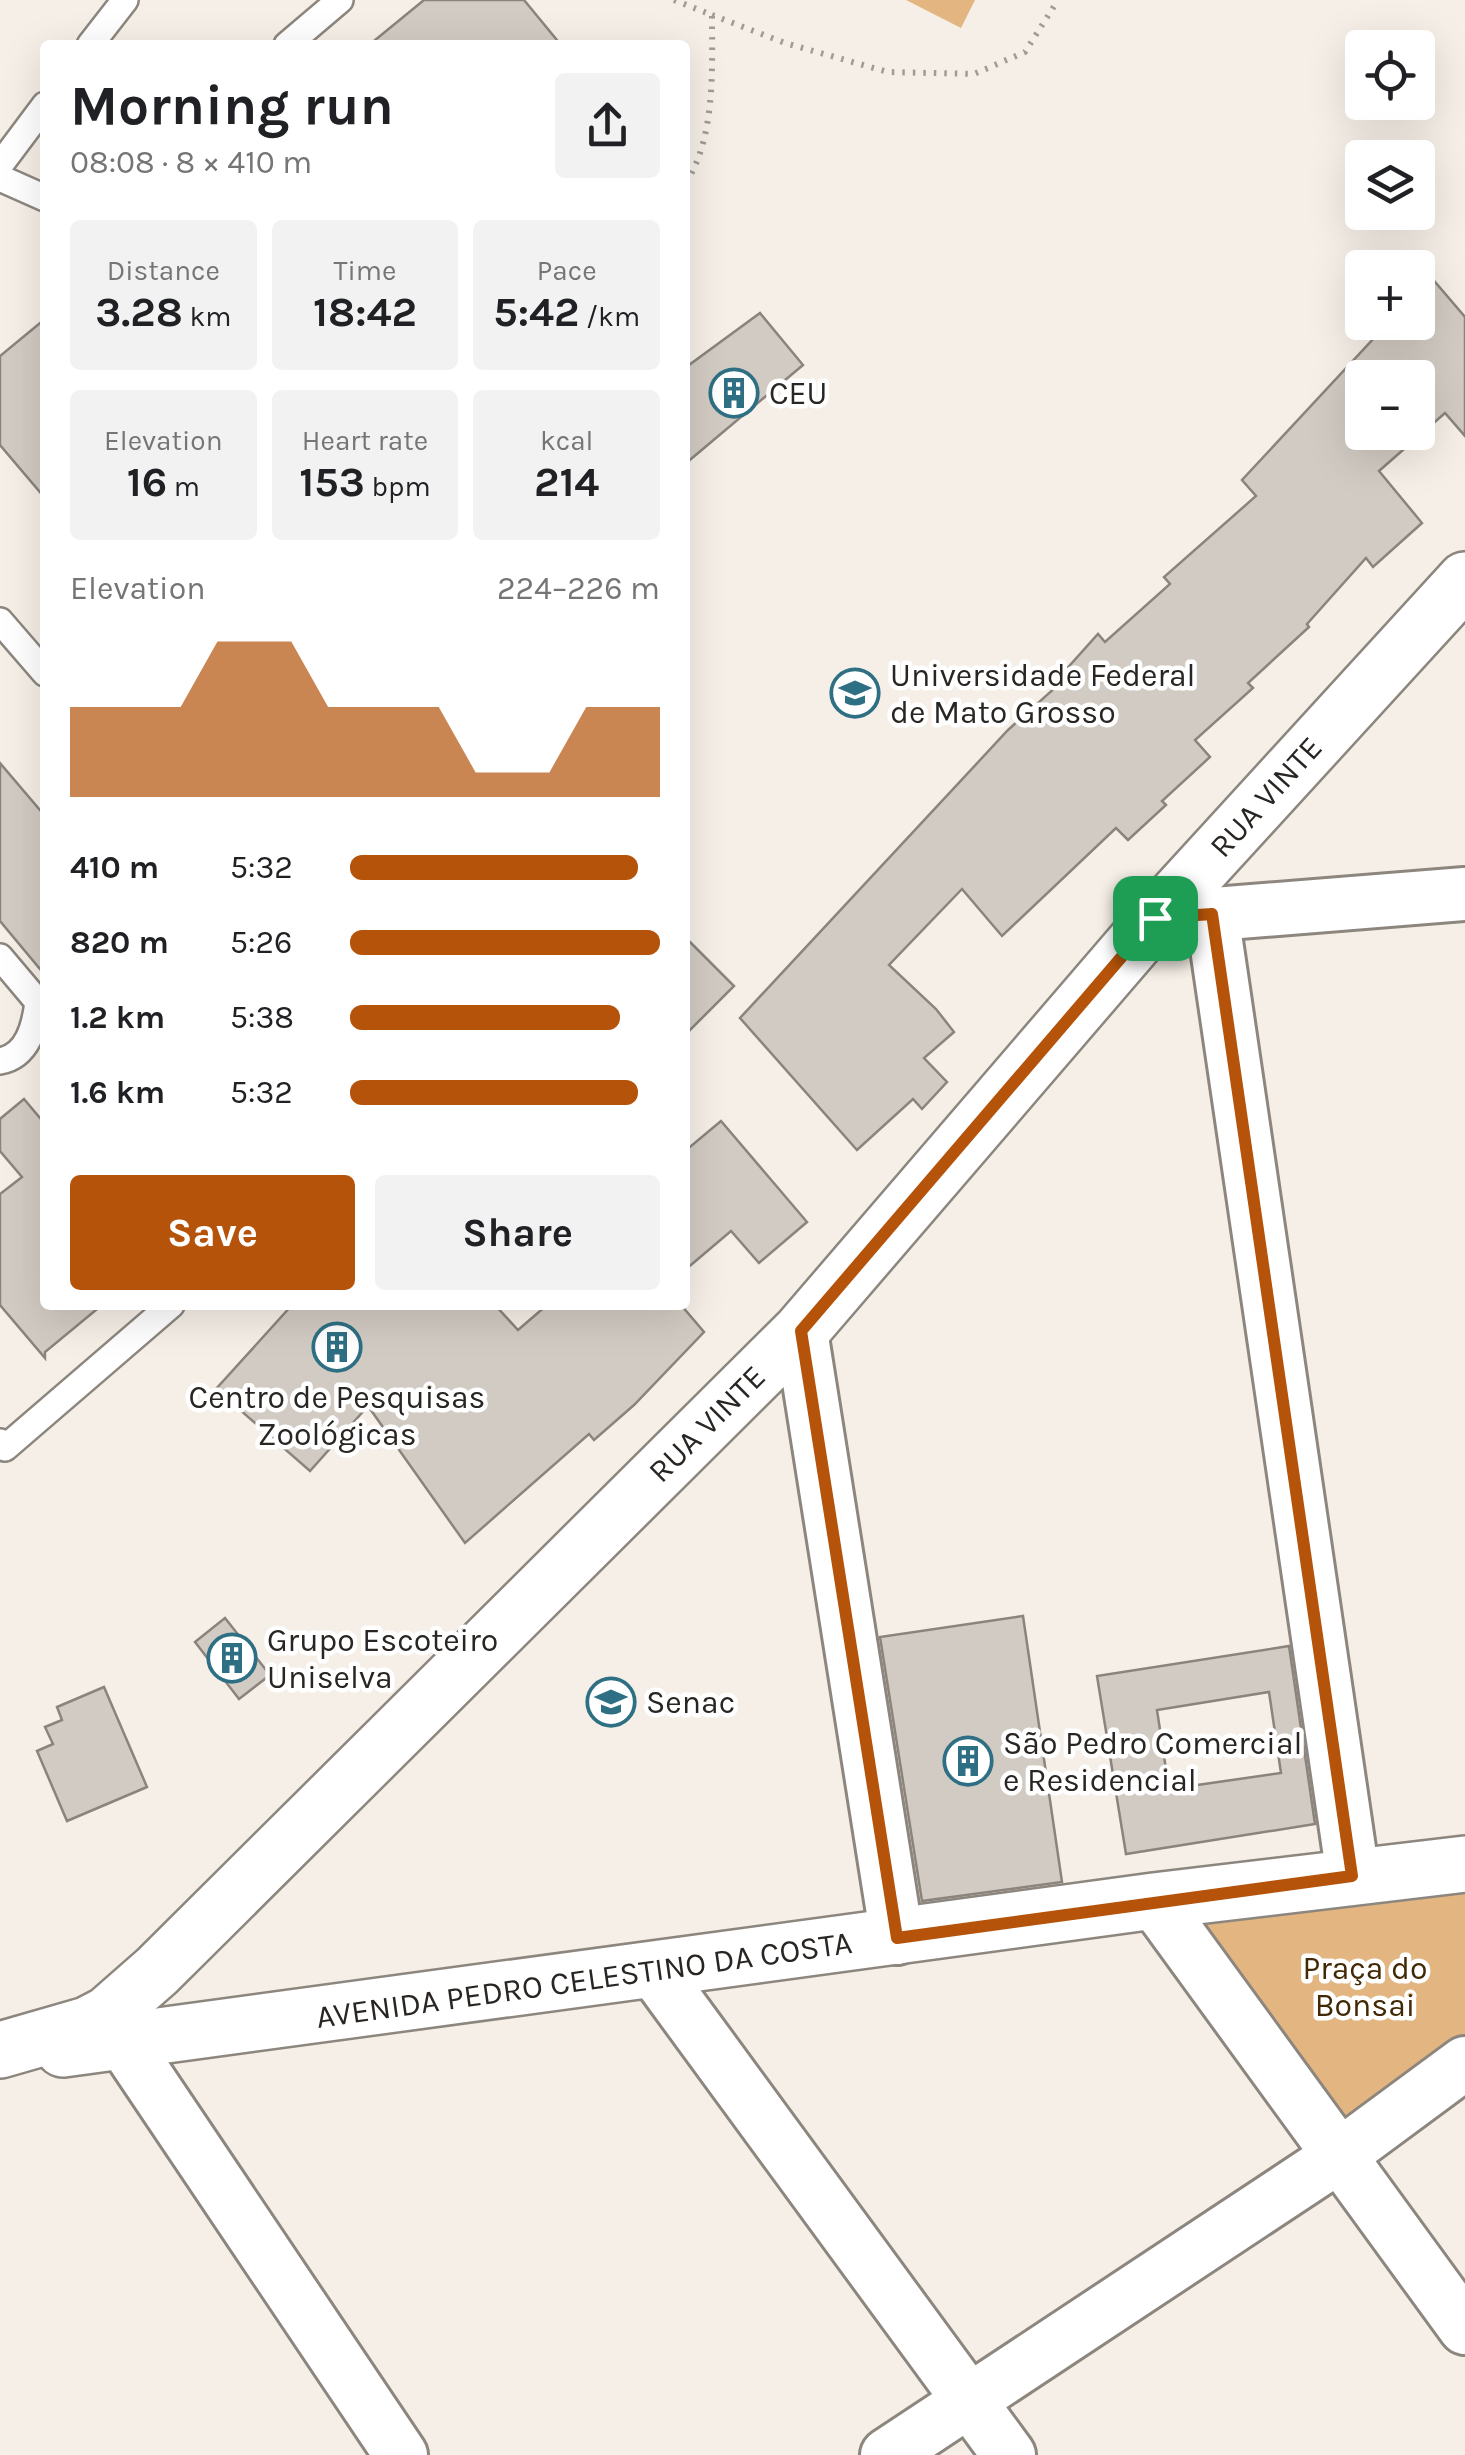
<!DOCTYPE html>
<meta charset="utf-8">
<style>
:root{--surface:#fff;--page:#f2f2f2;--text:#202124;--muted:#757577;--accent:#b45309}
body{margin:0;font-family:Karla,sans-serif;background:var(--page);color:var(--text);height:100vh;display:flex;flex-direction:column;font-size:38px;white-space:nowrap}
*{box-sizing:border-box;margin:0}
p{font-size:32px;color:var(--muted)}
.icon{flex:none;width:55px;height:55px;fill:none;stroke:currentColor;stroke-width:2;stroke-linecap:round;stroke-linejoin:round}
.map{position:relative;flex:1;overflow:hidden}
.details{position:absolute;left:40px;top:40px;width:650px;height:1270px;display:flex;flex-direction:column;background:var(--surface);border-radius:10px;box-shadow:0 10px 40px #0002}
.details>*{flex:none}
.buttons{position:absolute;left:1345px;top:30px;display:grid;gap:20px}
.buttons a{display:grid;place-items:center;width:90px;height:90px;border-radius:10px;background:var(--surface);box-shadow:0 10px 40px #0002;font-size:50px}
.pin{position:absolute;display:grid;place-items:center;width:85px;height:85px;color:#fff;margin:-42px;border-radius:20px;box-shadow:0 5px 15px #0006}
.round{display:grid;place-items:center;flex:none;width:105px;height:105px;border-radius:10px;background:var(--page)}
.head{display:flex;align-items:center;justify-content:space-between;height:170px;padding:0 30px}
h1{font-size:55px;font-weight:700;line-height:75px}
.figures{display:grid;grid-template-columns:repeat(3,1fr);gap:15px;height:170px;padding:10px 30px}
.figures div{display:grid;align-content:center;border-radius:10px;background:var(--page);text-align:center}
.figures b{font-size:42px;font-weight:700}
.figures small{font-size:28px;font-weight:400}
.figures p{font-size:28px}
.chart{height:280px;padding:20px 30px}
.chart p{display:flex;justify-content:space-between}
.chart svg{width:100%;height:180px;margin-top:10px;fill:var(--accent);opacity:.7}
.action{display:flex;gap:20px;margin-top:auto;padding:20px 30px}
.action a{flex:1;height:115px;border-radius:10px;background:var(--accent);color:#fff;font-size:40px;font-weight:700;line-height:115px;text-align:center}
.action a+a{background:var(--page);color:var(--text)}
ul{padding:0 30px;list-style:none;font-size:32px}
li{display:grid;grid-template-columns:160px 120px 1fr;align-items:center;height:75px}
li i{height:25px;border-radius:12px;background:var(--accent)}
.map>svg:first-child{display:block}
.green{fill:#e2b581}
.building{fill:#d2cbc3;stroke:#8a847d;stroke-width:2.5;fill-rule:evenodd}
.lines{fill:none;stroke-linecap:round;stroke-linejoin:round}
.lane-casing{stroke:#8c867e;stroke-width:30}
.street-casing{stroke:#8c867e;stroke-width:58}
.secondary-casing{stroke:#8c867e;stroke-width:60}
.path{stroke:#a19b95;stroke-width:6;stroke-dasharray:2.5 8;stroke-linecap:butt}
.lane{stroke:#fff;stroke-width:25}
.street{stroke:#fff;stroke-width:52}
.secondary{stroke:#fff;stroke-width:55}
.route-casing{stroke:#fff;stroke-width:20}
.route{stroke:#b45309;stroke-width:12}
.labels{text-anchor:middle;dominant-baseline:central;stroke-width:9;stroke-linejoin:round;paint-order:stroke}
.poi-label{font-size:32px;fill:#282522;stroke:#fff;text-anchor:start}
.street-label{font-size:32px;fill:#282522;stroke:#fff}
.park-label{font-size:32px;fill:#422905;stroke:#fff}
</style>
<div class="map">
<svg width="1465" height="2455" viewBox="0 0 1465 2455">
<rect width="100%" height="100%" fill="#f6efe7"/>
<g class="green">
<path d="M906 0H975L961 28Z"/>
<path d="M1465 1874V2041L1346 2126 1187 1911Z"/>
</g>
<g class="building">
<path d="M424 0H524L561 45H369Z"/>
<path d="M1418 262 1465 317V436L1445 413 1379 471 1422 523 1373 567 1366 558 1307 624 1309 627 1248 683 1253 688 1195 740 1210 757 1162 801 1166 805 1128 840 1116 828 1002 936 962 889 889 965 936 1009 954 1032 924 1058 947 1082 922 1109 913 1099 857 1150 740 1018 1008 730 1067 677 1063 673 1098 634 1105 642 1170 584 1164 577 1256 496 1242 480 1389 322H1418ZM1362 378H1418V432H1362Z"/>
<path d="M760 313 803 365 685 464V368Z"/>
<path d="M45 319V498L0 445V356Z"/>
<path d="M0 763 45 816V975L0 921Z"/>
<path d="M685 937 734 986 685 1035Z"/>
<path d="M24 1099 45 1124V1305H102L45 1352V1358L0 1305V1194L22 1177 0 1151V1119Z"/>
<path d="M721 1121 807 1222 759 1263 731 1231 685 1270V1151Z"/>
<path d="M292 1305H495L518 1330 547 1305H681L704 1332 634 1405 594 1440 589 1434 465 1543 368 1406 310 1471 216 1389Z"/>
<path d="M1023 1616 1062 1882 922 1901 880 1637Z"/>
<path d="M225 1618 270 1675 239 1699 195 1642Z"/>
<path d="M1289 1646 1315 1824 1126 1854 1097 1676ZM1269 1692 1281 1773 1169 1789 1157 1710Z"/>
<path d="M104 1687 147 1787 67 1821 37 1751 53 1744 45 1727 62 1720 57 1707Z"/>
</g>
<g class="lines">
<g class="lane-casing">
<g id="lane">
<path d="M90 45 125 0"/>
<path d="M287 45 340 0"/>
<path d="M0 165 45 105"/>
<path d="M0 178 45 198"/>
<path d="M0 621 45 673"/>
<path d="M0 957 38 1002C35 1026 28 1056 0 1061"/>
<path d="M0 1442 5 1448 171 1305"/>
</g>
</g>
<g class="street-casing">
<g id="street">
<path d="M1212 914 1353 1876"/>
<path d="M1177 917 1465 894"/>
<path d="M801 1331 897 1938"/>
<path d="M1154 1901 1465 2328"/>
<path d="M655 1972 1009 2455"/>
<path d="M124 2043 401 2455"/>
<path d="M887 2455 1339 2156 1465 2063"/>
</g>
</g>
<g class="secondary-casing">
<g id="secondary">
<path d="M63 2049 1154 1901 1465 1864"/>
<path d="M0 2050 87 2025 108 2014 157 1971 801 1331 1155 919 1465 580"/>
</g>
</g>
<g class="path">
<path d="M674 0 712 15C712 68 716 138 685 184"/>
<path d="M712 15 785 43 888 72 974 74 1025 52 1058 0"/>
</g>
<use href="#lane" class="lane"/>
<use href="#street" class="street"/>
<use href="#secondary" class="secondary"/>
</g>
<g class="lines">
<g class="route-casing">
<path id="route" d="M1212 914 1352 1876 897 1938 801 1331 1155 918Z"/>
</g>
<use href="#route" class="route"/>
</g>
<defs>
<g id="building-ring" transform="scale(2.5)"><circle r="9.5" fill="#fff" stroke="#2e6f83" stroke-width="1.5"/><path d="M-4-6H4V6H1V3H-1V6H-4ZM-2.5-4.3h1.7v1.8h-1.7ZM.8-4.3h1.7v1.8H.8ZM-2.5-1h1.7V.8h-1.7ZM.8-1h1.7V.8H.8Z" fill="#2e6f83"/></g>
<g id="university-ring" transform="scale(2.5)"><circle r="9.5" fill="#fff" stroke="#2e6f83" stroke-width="1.5"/><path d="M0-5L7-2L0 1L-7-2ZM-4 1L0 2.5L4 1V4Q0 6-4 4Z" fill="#2e6f83"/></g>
</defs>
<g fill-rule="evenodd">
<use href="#building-ring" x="734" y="393"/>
<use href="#university-ring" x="855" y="693"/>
<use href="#building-ring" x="337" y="1347"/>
<use href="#building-ring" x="232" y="1658"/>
<use href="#university-ring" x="611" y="1702"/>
<use href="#building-ring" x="968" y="1761"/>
</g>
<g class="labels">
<g class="poi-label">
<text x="769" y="393">CEU</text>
<text x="890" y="675">Universidade Federal<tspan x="890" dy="37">de Mato Grosso</tspan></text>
<text x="337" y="1397" text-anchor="middle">Centro de Pesquisas<tspan x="337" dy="37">Zoológicas</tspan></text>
<text x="267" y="1640">Grupo Escoteiro<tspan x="267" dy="37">Uniselva</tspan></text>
<text x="646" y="1702">Senac</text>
<text x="1003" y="1743">São Pedro Comercial<tspan x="1003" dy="37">e Residencial</tspan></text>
</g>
<g class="street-label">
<text transform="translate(1266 797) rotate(-48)">RUA VINTE</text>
<text transform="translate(707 1424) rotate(-45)">RUA VINTE</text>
<text transform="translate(584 1980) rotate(-8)">AVENIDA PEDRO CELESTINO DA COSTA</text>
</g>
<g class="park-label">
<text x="1365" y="1968">Praça do<tspan x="1365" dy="37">Bonsai</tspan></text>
</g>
</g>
</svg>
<div class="buttons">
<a><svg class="icon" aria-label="locate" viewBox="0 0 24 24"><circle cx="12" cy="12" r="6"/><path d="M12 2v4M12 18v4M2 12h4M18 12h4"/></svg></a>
<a><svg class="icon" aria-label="layers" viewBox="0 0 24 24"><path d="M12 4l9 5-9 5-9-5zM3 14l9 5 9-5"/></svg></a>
<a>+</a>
<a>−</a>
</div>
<div class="pin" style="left:1155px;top:918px;background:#1e9e55"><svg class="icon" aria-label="arrive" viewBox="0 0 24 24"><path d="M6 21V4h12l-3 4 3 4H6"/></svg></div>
<section class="details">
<div class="head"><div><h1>Morning run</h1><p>08:08 · 8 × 410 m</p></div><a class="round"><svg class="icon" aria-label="share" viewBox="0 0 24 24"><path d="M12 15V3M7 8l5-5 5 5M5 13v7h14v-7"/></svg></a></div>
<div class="figures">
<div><p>Distance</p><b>3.28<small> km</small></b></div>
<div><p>Time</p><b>18:42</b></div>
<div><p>Pace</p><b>5:42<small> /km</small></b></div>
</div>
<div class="figures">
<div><p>Elevation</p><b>16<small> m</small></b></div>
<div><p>Heart rate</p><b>153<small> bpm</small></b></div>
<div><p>kcal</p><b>214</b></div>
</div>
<div class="chart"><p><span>Elevation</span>224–226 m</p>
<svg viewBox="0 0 160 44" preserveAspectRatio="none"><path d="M0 44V22L10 22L20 22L30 22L40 6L50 6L60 6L70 22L80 22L90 22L100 22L110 38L120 38L130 38L140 22L150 22L160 22V44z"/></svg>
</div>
<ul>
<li><b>410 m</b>5:32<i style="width:93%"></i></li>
<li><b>820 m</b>5:26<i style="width:100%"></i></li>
<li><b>1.2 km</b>5:38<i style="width:87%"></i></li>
<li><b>1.6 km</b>5:32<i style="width:93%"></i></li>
</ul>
<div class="action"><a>Save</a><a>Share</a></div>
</section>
</div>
